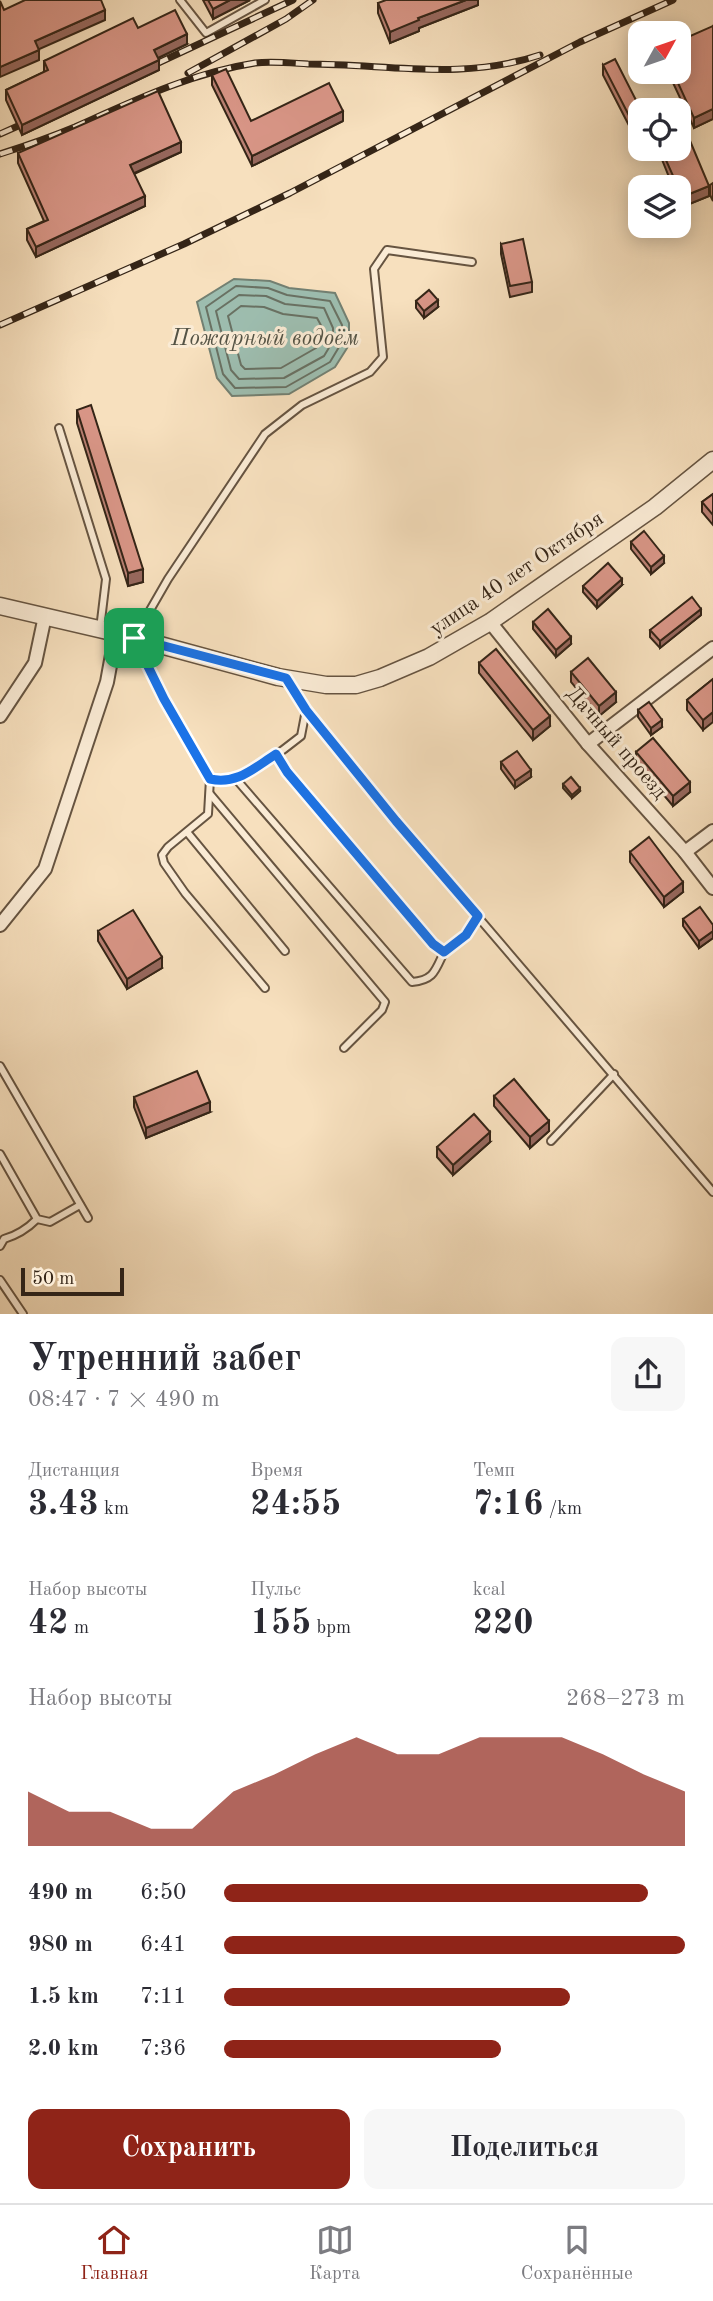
<!DOCTYPE html>
<html lang="ru">
<meta charset="utf-8">
<style>
:root{--surface:#fff;--page:#f7f7f7;--text:#2b2b33;--muted:#7c7c81;--line:#e1e1e2;--accent:#8f2418}
body{margin:0;font-family:"Old Standard TT",serif;background:var(--page);color:var(--text);height:100vh;display:flex;flex-direction:column;font-size:26px;white-space:nowrap}
*{box-sizing:border-box;margin:0}
p{font-size:23px;color:var(--muted)}
.icon{flex:none;width:38px;height:38px;fill:none;stroke:currentColor;stroke-width:2;stroke-linecap:round;stroke-linejoin:round}
.map{position:relative;height:1314px;overflow:hidden}
.side{display:flex;flex-direction:column;background:var(--surface);flex:1}
.side>*{flex:none}
.needle{width:46px;rotate:50deg}
.fabs{position:absolute;left:628px;top:21px;display:grid;gap:14px}
.fabs a{display:grid;place-items:center;width:63px;height:63px;border-radius:14px;background:var(--surface);box-shadow:0 4px 18px #0003;font-size:35px}
.scale{position:absolute;left:21px;bottom:18px;width:103px;box-sizing:border-box;padding-left:7px;border:4px solid #352517;border-top:0;font-size:19px;line-height:24px;white-space:nowrap;color:#352517;-webkit-text-stroke:5px #faebd5;paint-order:stroke}
.pin{position:absolute;display:grid;place-items:center;width:60px;height:60px;color:#fff;margin:-30px;border-radius:14px;box-shadow:0 4px 10px #0006}
.round{display:grid;place-items:center;flex:none;width:74px;height:74px;border-radius:14px;background:var(--page)}
.overview{display:flex;align-items:center;justify-content:space-between;height:119px;padding:0 28px}
h1{font-size:38px;font-weight:600;line-height:52px}
.metrics{display:grid;grid-template-columns:repeat(3,1fr);gap:10px;height:119px;padding:7px 28px}
.metrics div{display:grid;align-content:center}
.metrics b{font-size:35px;font-weight:600}
.metrics small{font-size:19px;font-weight:400}
.metrics p{font-size:19px}
.chart{height:196px;padding:14px 28px}
.chart p{display:flex;justify-content:space-between}
.chart svg{width:100%;height:126px;margin-top:7px;fill:var(--accent);opacity:.7}
.cta{display:flex;gap:14px;margin-top:auto;padding:14px 28px}
.cta a{flex:1;height:80px;border-radius:14px;background:var(--accent);color:#fff;font-size:28px;font-weight:600;line-height:80px;text-align:center}
.cta a+a{background:var(--page);color:var(--text)}
ul{padding:0 28px;list-style:none;font-size:23px}
li{display:grid;grid-template-columns:112px 84px 1fr;align-items:center;height:52px}
li i{height:18px;border-radius:9px;background:var(--accent)}
.tabs{display:flex;justify-content:space-around;align-items:center;height:98px;border-top:2px solid var(--line);background:var(--surface);font-size:19px;color:var(--muted)}
.tabs a{display:grid;justify-items:center;gap:4px}
.tabs .current{color:var(--accent)}
.map>svg:first-child{display:block}
.water{fill:#9dbdaf;stroke:#738072;stroke-width:2}
.lines{fill:none;stroke-linecap:round;stroke-linejoin:round}
.shore{stroke:#697163;stroke-width:2}
.service-casing{stroke:#665441;stroke-width:10}
.minor-casing{stroke:#665441;stroke-width:16}
.tertiary-casing{stroke:#665441;stroke-width:19}
.service{stroke:#faebd5;stroke-width:6}
.minor{stroke:#faebd5;stroke-width:12}
.tertiary{stroke:#faebd5;stroke-width:16}
.rail-casing{stroke:#352517;stroke-width:7}
.rail{stroke:#faebd5;stroke-width:4.5;stroke-dasharray:13;stroke-linecap:butt}
.wall{fill:#ba8073;stroke:#352517;stroke-width:2}
.shaded-wall{fill:#97685e;stroke:#352517;stroke-width:2}
.building{fill:#d89586;stroke:#352517;stroke-width:2}
.route-casing{stroke:#fff;stroke-width:14}
.route{stroke:#1a73e8;stroke-width:9}
.labels{text-anchor:middle;dominant-baseline:central;stroke-width:6;stroke-linejoin:round;paint-order:stroke}
.street-label{font-size:21px;fill:#352517;stroke:#faebd5}
.water-label{font-size:23px;font-style:italic;fill:#545345;stroke:#faebd5}
</style>
<div class="map">
<svg width="713" height="1314" viewBox="0 0 713 1314">
<rect width="100%" height="100%" fill="#f7e0be"/>
<filter id="stains"><feTurbulence type="fractalNoise" baseFrequency=".00286" numOctaves="4"/><feColorMatrix values="0 0 0 0 .2 0 0 0 0 .09 0 0 0 0 .02 0 0 0 .5 -.17"/></filter>
<radialGradient id="worn" r=".72"><stop offset=".6" stop-color="#630" stop-opacity="0"/><stop offset="1" stop-color="#630" stop-opacity=".3"/></radialGradient>
<path class="water" d="M234 279 270 281 289 288 335 293 349 323V345L335 367 289 394 232 396 217 378 197 302Z"/>
<g class="lines">
<g class="shore">
<path d="M236 286 268 288 287 295 330 301 342 325V342L330 362 286 387 235 388 223 374 206 307Z"/>
<path d="M239 295 266 296 285 304 324 308 333 328V341L324 356 284 378 239 379 231 370 216 311Z"/>
<path d="M241 306 264 307 283 314 317 318 323 329V337L316 348 281 368 245 369 241 365 228 316Z"/>
</g>
<g class="service-casing">
<g id="service">
<path d="M180 0 206 33 265 0"/>
<path d="M59 428 106 579 100 629"/>
<path d="M287 680 300 702 396 821 713 1192"/>
<path d="M276 754 287 772 433 944 444 952C459 942 468 931 478 916"/>
<path d="M210 779C216 780 221 782 227 781 246 778 285 749 301 736L306 710"/>
<path d="M236 779 412 982C434 980 435 971 444 952"/>
<path d="M210 794 385 1002 382 1010 344 1048"/>
<path d="M187 832 285 951"/>
<path d="M265 988 185 893 164 863 162 855 168 847 208 814 210 779 164 699 134 638 168 579 265 434 302 405 370 372 383 357 374 269 387 250 472 262"/>
<path d="M0 1066 88 1218"/>
<path d="M551 1141 614 1074"/>
<path d="M0 1154 37 1219 50 1222 80 1205"/>
<path d="M0 1246 4 1239C18 1235 27 1229 37 1219"/>
<path d="M0 1280 23 1314"/>
</g>
</g>
<g class="minor-casing">
<g id="minor">
<path d="M490 622 588 744 685 852 713 888"/>
<path d="M0 716 35 663 45 616"/>
<path d="M588 744 713 648"/>
<path d="M685 852 713 831"/>
<path d="M0 925 45 869 107 682 116 633"/>
</g>
</g>
<g class="tertiary-casing">
<path id="tertiary" d="M0 606 116 633 278 677 326 685H356L380 678 429 657 490 622 655 507 713 460"/>
</g>
<use href="#service" class="service"/>
<use href="#minor" class="minor"/>
<use href="#tertiary" class="tertiary"/>
<g class="rail-casing">
<g id="rail">
<path d="M156 64 293 0"/>
<path d="M188 73 286 19 313 0"/>
<path d="M0 134 18 126"/>
<path d="M0 154C25 146 51 137 75 127 133 101 191 73 255 63 272 61 291 63 308 64 387 64 462 81 540 55"/>
<path d="M0 325 184 244 290 193 580 42 673 0"/>
</g>
</g>
<use href="#rail" class="rail"/>
</g>
<g class="wall">
<path d="M203 0H250L213 19Z"/>
<path d="M478 0V5L419 28V31L390 43 378 13V3Z"/>
<path d="M713 26V119L694 128 668 72H679Z"/>
<path d="M138 28 187 44 158 58 159 70 22 135 6 100V90L44 72V61Z"/>
<path d="M603 65 641 110 639 145 603 75Z"/>
<path d="M212 75 251 121H343L252 166 212 85Z"/>
<path d="M661 149H679L709 196 682 207 679 201V187H673L661 157Z"/>
<path d="M181 152 134 174 145 206 36 257 27 240V229L44 221 18 163V153Z"/>
<path d="M713 183V201L710 195V185Z"/>
<path d="M501 244 532 282V292L510 297 501 254Z"/>
<path d="M416 301 438 307 424 318 416 308Z"/>
<path d="M77 410 143 582 128 586 77 423Z"/>
<path d="M713 494V525L702 512V502Z"/>
<path d="M631 542 664 563 651 574 631 549Z"/>
<path d="M622 585 597 608 583 592V586Z"/>
<path d="M701 615 660 648 650 637V630Z"/>
<path d="M533 622 571 644 556 657 533 629Z"/>
<path d="M479 663 550 726 533 740 479 673Z"/>
<path d="M571 672 616 702 599 716 571 682Z"/>
<path d="M713 679 703 730 687 710V700Z"/>
<path d="M638 710 662 727 651 735 638 717Z"/>
<path d="M636 752 690 792 673 806 636 762Z"/>
<path d="M501 762 531 777 515 788 501 769Z"/>
<path d="M563 784 580 791 572 798 563 788Z"/>
<path d="M630 852 683 892 664 907 630 862Z"/>
<path d="M683 919 713 925V938L699 948 683 926Z"/>
<path d="M98 931 162 968 127 989 98 941Z"/>
<path d="M494 1096 549 1131 530 1148 494 1106Z"/>
<path d="M134 1097 210 1112 146 1138 134 1107Z"/>
<path d="M490 1142 453 1175 437 1157V1147Z"/>
</g>
<g class="shaded-wall">
<path d="M230 0H250L213 19V9Z"/>
<path d="M466 0H478V5L419 28V31L390 43V32L418 18Z"/>
<path d="M105 10V20L35 51V41Z"/>
<path d="M187 34V44L154 60V50Z"/>
<path d="M39 50V60L0 77V67Z"/>
<path d="M159 60V70L22 135V125Z"/>
<path d="M713 109V119L694 128V118Z"/>
<path d="M343 111V121L252 166V156Z"/>
<path d="M640 134V144L639 145V135Z"/>
<path d="M181 142V152L130 175V165Z"/>
<path d="M709 186V196L682 207V197Z"/>
<path d="M145 196V206L36 257V247Z"/>
<path d="M438 300V307L424 318V311Z"/>
<path d="M664 556V563L651 574V567Z"/>
<path d="M143 569V582L128 586V573Z"/>
<path d="M622 579V585L597 608V601Z"/>
<path d="M701 609V615L660 648V641Z"/>
<path d="M571 637V644L556 657V650Z"/>
<path d="M616 692V702L599 716V706Z"/>
<path d="M713 712V722L703 730V720Z"/>
<path d="M550 716V726L533 740V730Z"/>
<path d="M662 720V727L651 735V728Z"/>
<path d="M531 770V777L515 788V781Z"/>
<path d="M690 782V792L673 806V796Z"/>
<path d="M580 788V791L572 798V795Z"/>
<path d="M683 882V892L664 907V897Z"/>
<path d="M713 931V938L699 948V941Z"/>
<path d="M162 957V968L127 989V979Z"/>
<path d="M210 1102V1112L146 1138V1128Z"/>
<path d="M549 1121V1131L530 1148V1137Z"/>
<path d="M490 1132V1142L453 1175V1165Z"/>
</g>
<g class="building">
<path d="M25 0H101L105 10 35 41 39 50 0 67V1L4 10Z"/>
<path d="M208 0H230L213 9Z"/>
<path d="M386 0H466L418 18 419 20 390 32 378 3Z"/>
<path d="M175 10 187 34 154 50 159 60 22 125 6 90 48 70 44 61 133 18 138 28Z"/>
<path d="M713 26V109L694 118 673 72H679V41Z"/>
<path d="M615 59 641 110 640 134 639 135 603 65Z"/>
<path d="M226 69 251 121 329 83 343 111 252 156 212 75Z"/>
<path d="M158 91 181 142 130 165 145 196 36 247 27 229 48 220 18 153Z"/>
<path d="M688 136 709 186 682 197 679 190V187H678L661 149H679V140Z"/>
<path d="M523 239 532 282 510 286 501 244Z"/>
<path d="M429 290 438 300 424 311 416 301Z"/>
<path d="M91 405 143 569 128 573 77 410Z"/>
<path d="M713 494V515L702 502Z"/>
<path d="M644 531 664 556 651 567 631 542Z"/>
<path d="M608 563 622 579 597 601 583 586Z"/>
<path d="M692 597 701 609 660 641 650 630Z"/>
<path d="M548 609 571 637 556 650 533 622Z"/>
<path d="M496 649 550 716 533 730 479 663Z"/>
<path d="M588 658 616 692 599 706 571 672Z"/>
<path d="M713 679V712L703 720 687 700Z"/>
<path d="M649 702 662 720 651 728 638 710Z"/>
<path d="M653 738 690 782 673 796 636 752Z"/>
<path d="M517 751 531 770 515 781 501 762Z"/>
<path d="M571 777 580 788 572 795 563 784Z"/>
<path d="M649 837 683 882 664 897 630 852Z"/>
<path d="M700 907 713 925V931L699 941 683 919Z"/>
<path d="M133 910 162 957 127 979 98 931Z"/>
<path d="M197 1071 210 1102 146 1128 134 1097Z"/>
<path d="M514 1079 549 1121 530 1137 494 1096Z"/>
<path d="M474 1114 490 1132 453 1165 437 1147Z"/>
</g>
<g class="lines">
<g class="route-casing">
<path id="route" d="M134 638 286 678 306 710 396 821 478 916 466 935 444 952 433 944 287 772 276 754C254 768 237 785 210 779L164 699Z"/>
</g>
<use href="#route" class="route"/>
</g>
<g class="labels">
<g class="street-label">
<text transform="translate(517 574) rotate(-34)">улица 40 лет Октября</text>
<text transform="translate(616 743) rotate(49)">Дачный проезд</text>
</g>
<g class="water-label">
<text x="265" y="338">Пожарный водоём</text>
</g>
</g>
<rect width="100%" height="100%" filter="url(#stains)"/>
<rect width="100%" height="100%" fill="url(#worn)"/>
</svg>
<div class="fabs">
<a><svg class="needle" viewBox="-14 -14 28 28"><path d="M0-13l5 13h-10z" fill="#e53935"/><path d="M0 13l5-13h-10z" fill="#7c7c81"/></svg></a>
<a><svg class="icon" aria-label="locate" viewBox="0 0 24 24"><circle cx="12" cy="12" r="6"/><path d="M12 2v4M12 18v4M2 12h4M18 12h4"/></svg></a>
<a><svg class="icon" aria-label="layers" viewBox="0 0 24 24"><path d="M12 4l9 5-9 5-9-5zM3 14l9 5 9-5"/></svg></a>
</div>
<div class="scale">50 m</div>
<div class="pin" style="left:134px;top:638px;background:#1e9e55"><svg class="icon" aria-label="arrive" viewBox="0 0 24 24"><path d="M6 21V4h12l-3 4 3 4H6"/></svg></div>
</div>
<section class="side">
<div class="overview"><div><h1>Утренний забег</h1><p>08:47 · 7 × 490 m</p></div><a class="round"><svg class="icon" aria-label="share" viewBox="0 0 24 24"><path d="M12 15V3M7 8l5-5 5 5M5 13v7h14v-7"/></svg></a></div>
<div class="metrics">
<div><p>Дистанция</p><b>3.43<small> km</small></b></div>
<div><p>Время</p><b>24:55</b></div>
<div><p>Темп</p><b>7:16<small> /km</small></b></div>
</div>
<div class="metrics">
<div><p>Набор высоты</p><b>42<small> m</small></b></div>
<div><p>Пульс</p><b>155<small> bpm</small></b></div>
<div><p>kcal</p><b>220</b></div>
</div>
<div class="chart"><p><span>Набор высоты</span>268–273 m</p>
<svg viewBox="0 0 160 44" preserveAspectRatio="none"><path d="M0 44V25L10 32L20 32L30 38L40 38L50 25L60 19L70 12L80 6L90 12L100 12L110 6L120 6L130 6L140 12L150 19L160 25V44z"/></svg>
</div>
<ul>
<li><b>490 m</b>6:50<i style="width:92%"></i></li>
<li><b>980 m</b>6:41<i style="width:100%"></i></li>
<li><b>1.5 km</b>7:11<i style="width:75%"></i></li>
<li><b>2.0 km</b>7:36<i style="width:60%"></i></li>
</ul>
<div class="cta"><a>Сохранить</a><a>Поделиться</a></div>
</section>
<nav class="tabs">
<a class="current"><svg class="icon" aria-label="home" viewBox="0 0 24 24"><path d="M3 11l9-7 9 7M6 9v11h12V9"/></svg>Главная</a>
<a><svg class="icon" aria-label="map" viewBox="0 0 24 24"><path d="M3 6l6-2 6 2 6-2v14l-6 2-6-2-6 2zM9 4v14M15 6v14"/></svg>Карта</a>
<a><svg class="icon" aria-label="saved" viewBox="0 0 24 24"><path d="M7 4h10v16l-5-4-5 4z"/></svg>Сохранённые</a>
</nav>
